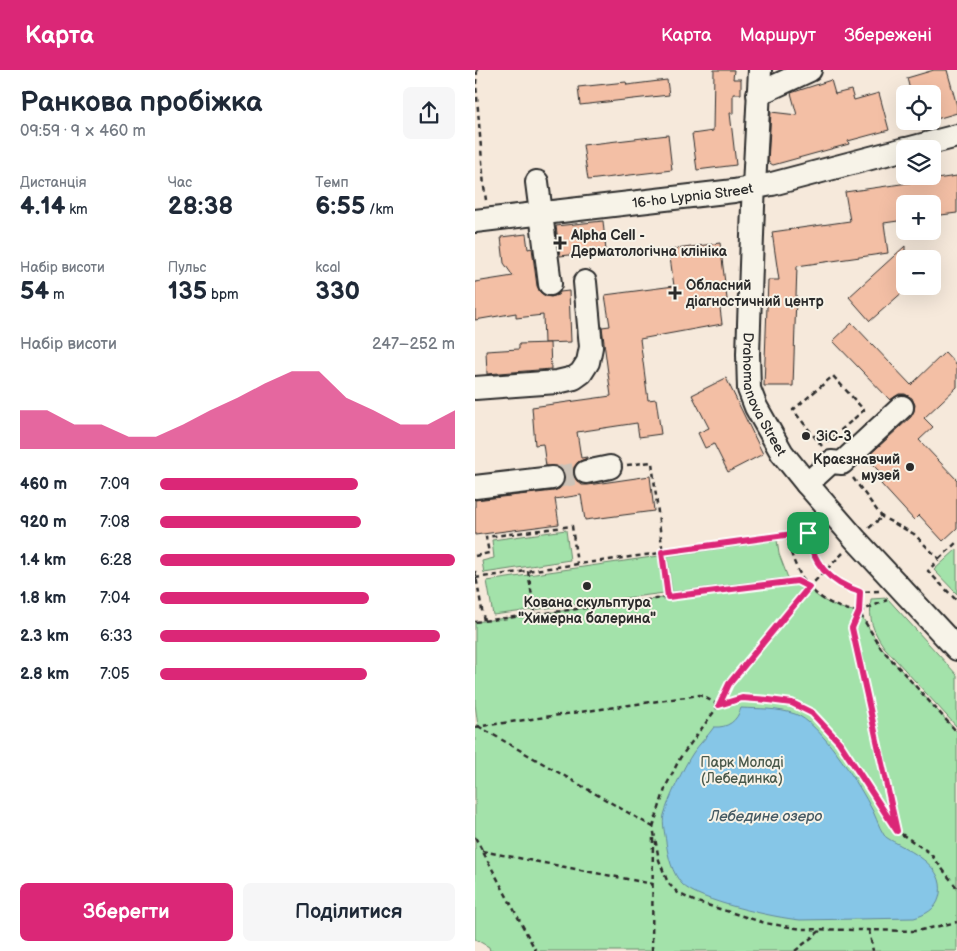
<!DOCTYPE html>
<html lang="uk">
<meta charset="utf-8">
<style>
:root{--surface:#fff;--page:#f6f6f7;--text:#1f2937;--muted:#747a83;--accent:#db2777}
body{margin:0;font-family:"Balsamiq Sans",sans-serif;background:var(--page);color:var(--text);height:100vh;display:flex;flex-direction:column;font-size:19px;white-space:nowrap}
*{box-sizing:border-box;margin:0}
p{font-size:16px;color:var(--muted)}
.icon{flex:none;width:28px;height:28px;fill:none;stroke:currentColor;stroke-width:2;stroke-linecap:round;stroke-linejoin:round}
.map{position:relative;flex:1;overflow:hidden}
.details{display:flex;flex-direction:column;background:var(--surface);width:475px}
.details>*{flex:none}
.controls{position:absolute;left:421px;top:15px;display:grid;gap:10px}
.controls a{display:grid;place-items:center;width:45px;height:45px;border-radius:8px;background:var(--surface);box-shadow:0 5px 20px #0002;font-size:25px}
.pin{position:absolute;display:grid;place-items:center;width:42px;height:42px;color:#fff;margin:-21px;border-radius:10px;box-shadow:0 2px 8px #0006}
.round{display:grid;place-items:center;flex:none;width:52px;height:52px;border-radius:8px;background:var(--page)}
.overview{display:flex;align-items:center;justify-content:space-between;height:85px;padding:0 20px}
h1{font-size:28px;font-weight:800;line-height:38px}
.figures{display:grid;grid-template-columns:repeat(3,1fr);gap:8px;height:85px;padding:5px 20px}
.figures div{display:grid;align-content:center}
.figures b{font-size:25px;font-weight:800}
.figures small{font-size:14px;font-weight:400}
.figures p{font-size:14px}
.chart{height:140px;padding:10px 20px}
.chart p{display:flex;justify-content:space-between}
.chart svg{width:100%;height:90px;margin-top:5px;fill:var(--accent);opacity:.7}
.cta{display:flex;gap:10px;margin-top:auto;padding:10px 20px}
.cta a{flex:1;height:58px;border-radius:8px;background:var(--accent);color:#fff;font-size:20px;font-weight:800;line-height:58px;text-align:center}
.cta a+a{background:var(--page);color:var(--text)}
ul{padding:0 20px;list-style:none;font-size:16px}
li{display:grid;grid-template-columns:80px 60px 1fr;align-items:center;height:38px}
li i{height:12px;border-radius:6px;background:var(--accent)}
header{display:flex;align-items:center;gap:30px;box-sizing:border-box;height:70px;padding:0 25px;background:var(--accent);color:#fff}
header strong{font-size:24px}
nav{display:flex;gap:28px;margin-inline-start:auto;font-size:18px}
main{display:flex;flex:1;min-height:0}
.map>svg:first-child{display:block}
.green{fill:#a3e2aa;stroke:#67866a}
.water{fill:#86c6e7;stroke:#62889c}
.building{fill:#f3bfa5;stroke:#2b2b2b}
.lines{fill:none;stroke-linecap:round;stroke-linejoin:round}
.minor-tunnel{stroke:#cdc3b8;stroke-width:22;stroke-dasharray:22 11;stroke-linecap:butt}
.minor-casing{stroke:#2b2b2b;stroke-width:26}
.path{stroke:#2b2b2b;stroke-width:2.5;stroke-dasharray:5 4;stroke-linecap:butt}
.minor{stroke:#f7f3e8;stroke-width:22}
.route-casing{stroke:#fff;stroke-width:10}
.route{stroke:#db2777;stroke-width:6}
.poi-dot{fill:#2b2b2b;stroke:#f7f3e8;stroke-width:2}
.labels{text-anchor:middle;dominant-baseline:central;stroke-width:4;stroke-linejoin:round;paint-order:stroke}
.street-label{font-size:14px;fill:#2b2b2b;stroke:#f7f3e8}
.poi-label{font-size:14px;font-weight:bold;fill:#2b2b2b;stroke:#f7f3e8;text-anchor:start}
.park-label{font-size:14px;fill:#49594b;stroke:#f7f3e8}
.water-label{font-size:15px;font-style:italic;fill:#465a63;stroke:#f7f3e8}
</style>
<header>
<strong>Карта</strong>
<nav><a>Карта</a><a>Маршрут</a><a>Збережені</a></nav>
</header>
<main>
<section class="details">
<div class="overview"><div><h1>Ранкова пробіжка</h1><p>09:59 · 9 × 460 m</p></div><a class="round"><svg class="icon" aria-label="share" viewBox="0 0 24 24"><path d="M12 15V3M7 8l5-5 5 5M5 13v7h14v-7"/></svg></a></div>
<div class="figures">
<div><p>Дистанція</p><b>4.14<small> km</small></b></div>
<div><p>Час</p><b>28:38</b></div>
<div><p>Темп</p><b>6:55<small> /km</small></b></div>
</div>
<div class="figures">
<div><p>Набір висоти</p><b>54<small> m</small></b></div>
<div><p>Пульс</p><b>135<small> bpm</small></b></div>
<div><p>kcal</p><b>330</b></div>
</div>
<div class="chart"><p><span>Набір висоти</span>247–252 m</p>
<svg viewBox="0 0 160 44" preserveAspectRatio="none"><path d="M0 44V25L10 25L20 32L30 32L40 38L50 38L60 32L70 25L80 19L90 12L100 6L110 6L120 19L130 25L140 32L150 32L160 25V44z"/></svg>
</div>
<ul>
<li><b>460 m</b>7:09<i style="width:67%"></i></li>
<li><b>920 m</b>7:08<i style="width:68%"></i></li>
<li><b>1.4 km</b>6:28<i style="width:100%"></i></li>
<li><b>1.8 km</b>7:04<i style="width:71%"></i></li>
<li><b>2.3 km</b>6:33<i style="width:95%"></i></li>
<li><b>2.8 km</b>7:05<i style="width:70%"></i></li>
</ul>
<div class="cta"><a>Зберегти</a><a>Поділитися</a></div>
</section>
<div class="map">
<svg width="482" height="881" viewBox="0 0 482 881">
<rect width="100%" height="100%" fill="#f6e9db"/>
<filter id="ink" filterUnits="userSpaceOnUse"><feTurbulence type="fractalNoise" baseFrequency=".02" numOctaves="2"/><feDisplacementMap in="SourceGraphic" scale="10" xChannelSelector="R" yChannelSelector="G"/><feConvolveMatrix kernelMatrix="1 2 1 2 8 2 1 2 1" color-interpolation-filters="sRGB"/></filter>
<g filter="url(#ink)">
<g class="green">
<path d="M91 460 95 490 9 503 7 491 19 488 17 470Z"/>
<path d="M302 470 304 484 313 508 197 522 192 486Z"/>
<path d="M482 479V524L459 500Z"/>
<path d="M184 486 189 523 18 545 12 511Z"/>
<path d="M322 511C333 517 336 522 345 528 357 536 370 540 384 542L406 578 482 662V881H15L14 877 0 869V657L3 656 0 634V552Z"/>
<path d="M412 528 482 605V657L409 577C397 559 394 551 396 529Z"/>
</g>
<path class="water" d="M266 638C284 639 302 638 320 644 344 652 382 711 394 734 400 743 403 756 409 765 412 769 420 772 425 775 445 786 472 801 464 828 461 839 450 845 439 848L325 850C302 848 222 831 207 814 197 803 193 786 191 772 190 763 187 754 189 745 193 730 209 696 218 683 224 674 233 666 239 657 253 658 262 651 266 638Z"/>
<g class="building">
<path d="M239 0H259L258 9H266V24H258V43H255L261 95 222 100 217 64 238 61Z"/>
<path d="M459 0H472L482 36V43L458 50V24H436L432 8Z"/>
<path d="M192 10 194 25 105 35 103 17 151 12 152 15Z"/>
<path d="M356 10 360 24 376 20 379 30 404 23 414 60 373 71 374 74 298 95 293 92 296 42 322 45 316 23Z"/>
<path d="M193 65 197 100 113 110 108 75Z"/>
<path d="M482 106V143L458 146V134H430V150L409 153 413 183 322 196 318 316H289L293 210H304L297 162 375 151 370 122Z"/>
<path d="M128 151 131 181 85 186 81 156Z"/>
<path d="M51 164 53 179 57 178 62 216 65 222 70 226 76 227 83 225 85 222 94 221 96 272 69 273 68 245 41 248V243L0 250V212L38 206 29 193 26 167Z"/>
<path d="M245 173 253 237 245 238 247 254 165 269 173 330 181 329 186 364 164 367 162 353 102 362 106 388 112 387V388L103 392 99 397 98 404 102 411 107 415H113L175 406 179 441 110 450 106 425 80 429 84 454 0 465V430L79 421 84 419 89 414 90 407 87 400 82 396H71L68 374 60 375 57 337 136 326 127 257 135 256 130 225 199 216 194 180Z"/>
<path d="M430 176V220L395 251 374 227Z"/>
<path d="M377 253 436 315 470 282 482 295V317L449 348 458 357 444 370 482 410V458L468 471 444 445 439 450 406 414 412 409 391 388 436 347 439 341 440 335 437 328 430 324H424L415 330 358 271Z"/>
<path d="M75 273 76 299 12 304 11 281 44 279V274Z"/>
<path d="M251 308 288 384 253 402 239 374 230 378 223 363 234 358 217 325Z"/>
</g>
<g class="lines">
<path class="minor-tunnel" d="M77 408 111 402"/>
<g class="minor-casing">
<g id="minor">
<path id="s1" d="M285 0 278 136 273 284 274 319 281 337 307 383 332 414 381 470 482 579"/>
<path d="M283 24 335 0"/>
<path d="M432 79 482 66"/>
<path d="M62 112 75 214"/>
<path id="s2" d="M0 151 259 121 297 114 430 79"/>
<path d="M0 318 82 312 99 308 106 303 113 292 116 277 110 212"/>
<path d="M111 402 135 397"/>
<path d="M332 414 356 392 367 393 427 337"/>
<path d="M0 417 77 408"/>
</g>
</g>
<g class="path">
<path d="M2 0 1 14 9 117 11 130"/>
<path d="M347 376 318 340 358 306 389 340 350 374"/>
<path d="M152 395 177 392 193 527"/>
<path d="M378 408 407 447 439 464 464 489 453 501 482 531"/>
<path d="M394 458 407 447"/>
<path d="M333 463C337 494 356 513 385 522"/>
<path d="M312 465C319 507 340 535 384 542L406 578 482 662"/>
<path d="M0 486 14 483 11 467 97 456 102 494"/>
<path d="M464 489 482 472"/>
<path d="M0 501 9 551"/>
<path d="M53 501 60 545"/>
<path d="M0 508 333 463V445"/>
<path d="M404 521 385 522 384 542 377 558 422 761 455 783 482 818"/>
<path d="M384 542 412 530"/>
<path d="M0 552 322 511 334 517"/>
<path d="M3 656 178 757 184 790 193 813 203 823 219 831 290 853 327 859 442 861 482 852"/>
<path d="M0 657 225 625 244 635 254 615 334 517 368 483"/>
<path d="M178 757 191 716 205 688 244 635 267 628 317 633 337 643 364 672 422 761"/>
<path d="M0 767 61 881"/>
<path d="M7 781 178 814"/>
<path d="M394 860 398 881"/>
<path d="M177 881 178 765"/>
<path d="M320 881 346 860"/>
</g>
<use href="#minor" class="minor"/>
</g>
</g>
<g class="lines" filter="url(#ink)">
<g class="route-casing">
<path id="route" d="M325 463H333C337 494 356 513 385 522L384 542 377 558 422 761 364 672 337 643 317 633 294 630 267 628 244 635 254 614 334 517 322 511 193 527 187 482Z"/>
</g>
<use href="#route" class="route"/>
</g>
<g class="poi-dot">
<path d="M82.5 165.5h5v5h5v5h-5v5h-5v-5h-5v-5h5z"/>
<path d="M197.5 215.5h5v5h5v5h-5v5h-5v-5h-5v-5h5z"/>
<circle cx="331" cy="366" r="5"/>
<circle cx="435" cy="397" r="5"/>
<circle cx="112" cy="516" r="5"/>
</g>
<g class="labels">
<g class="street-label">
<text stroke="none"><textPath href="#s2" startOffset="219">16-ho Lypnia Street</textPath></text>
<text stroke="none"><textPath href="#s1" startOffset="328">Drahomanova Street</textPath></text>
</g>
<g class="poi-label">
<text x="96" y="165">Alpha Cell -<tspan x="96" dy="16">Дерматологічна клініка</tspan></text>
<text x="211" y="215">Обласний<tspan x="211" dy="16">діагностичний центр</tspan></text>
<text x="341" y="366">ЗіС-3</text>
<text x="425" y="389" text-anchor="end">Краєзнавчий<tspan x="425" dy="16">музей</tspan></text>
<text x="112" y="532" text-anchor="middle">Кована скульптура<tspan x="112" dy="16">"Химерна балерина"</tspan></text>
</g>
<g class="park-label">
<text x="267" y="692">Парк Молоді<tspan x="267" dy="16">(Лебединка)</tspan></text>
</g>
<g class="water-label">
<text x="291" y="746">Лебедине озеро</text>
</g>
</g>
</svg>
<div class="controls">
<a><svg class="icon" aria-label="locate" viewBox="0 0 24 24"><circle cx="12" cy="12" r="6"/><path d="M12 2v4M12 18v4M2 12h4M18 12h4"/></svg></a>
<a><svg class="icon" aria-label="layers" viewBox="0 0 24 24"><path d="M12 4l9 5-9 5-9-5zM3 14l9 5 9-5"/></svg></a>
<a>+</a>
<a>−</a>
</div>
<div class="pin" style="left:333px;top:463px;background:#1e9e55"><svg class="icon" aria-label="arrive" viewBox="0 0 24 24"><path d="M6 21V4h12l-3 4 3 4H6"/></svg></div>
</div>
</main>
